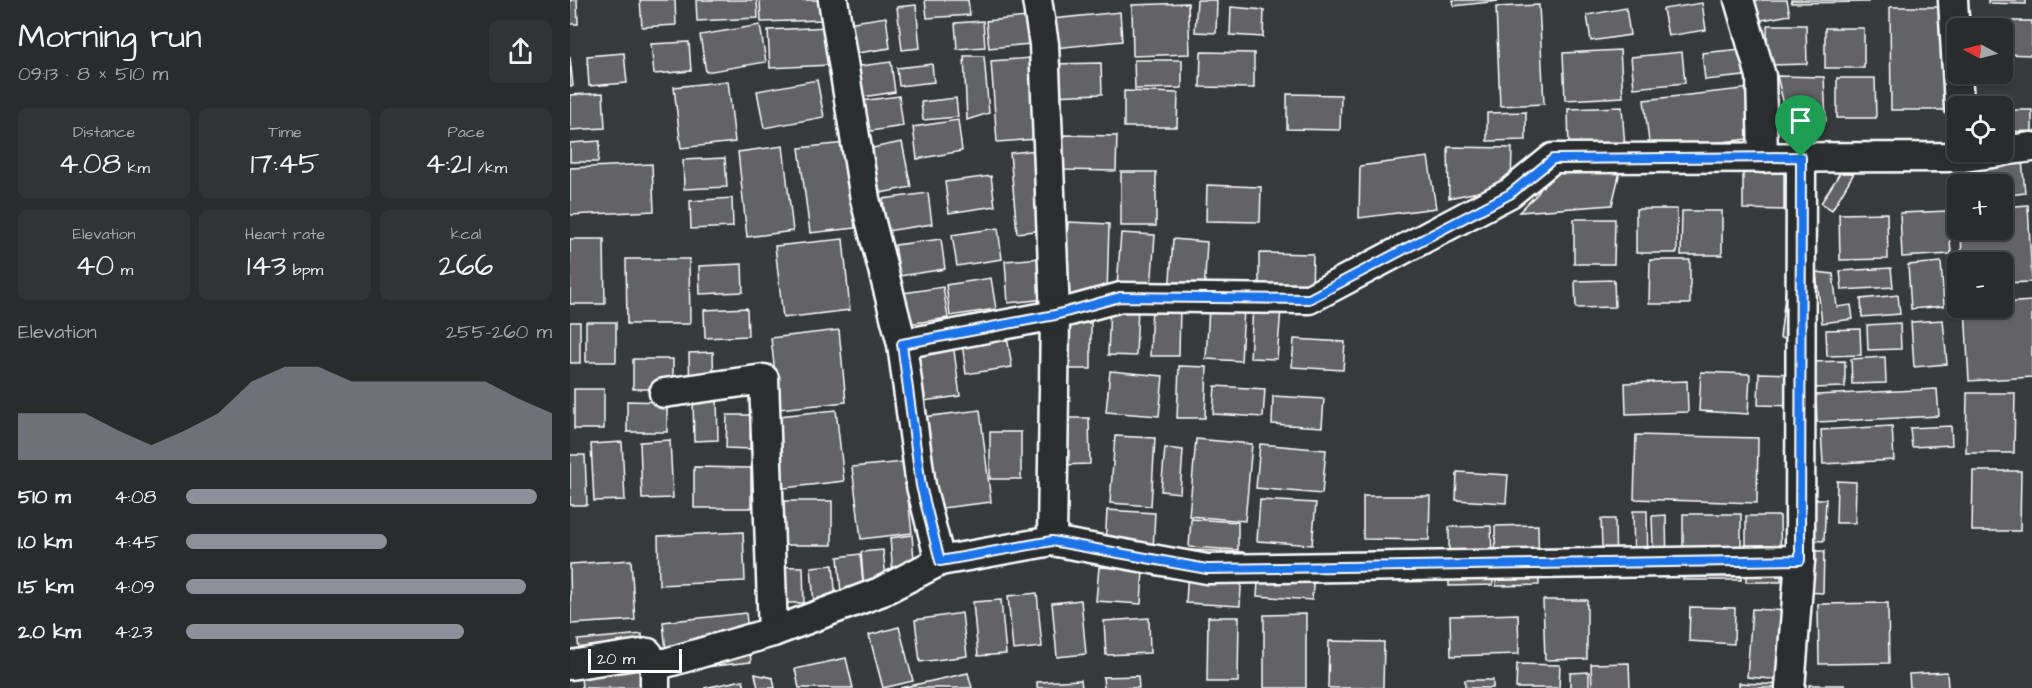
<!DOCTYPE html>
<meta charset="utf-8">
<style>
:root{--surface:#292c2c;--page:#313434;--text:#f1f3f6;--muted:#a5a7a9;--line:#454848;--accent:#8c9099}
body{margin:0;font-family:"Architects Daughter",sans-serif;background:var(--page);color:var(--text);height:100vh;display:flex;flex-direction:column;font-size:22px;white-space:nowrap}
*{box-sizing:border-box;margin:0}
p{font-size:20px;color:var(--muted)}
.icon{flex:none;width:33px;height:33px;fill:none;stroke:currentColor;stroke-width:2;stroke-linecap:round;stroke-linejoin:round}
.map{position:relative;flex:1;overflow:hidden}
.side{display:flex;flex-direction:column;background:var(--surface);width:570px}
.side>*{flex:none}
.needle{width:39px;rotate:277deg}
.controls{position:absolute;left:1377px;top:18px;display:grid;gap:12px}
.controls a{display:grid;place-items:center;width:66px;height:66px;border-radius:9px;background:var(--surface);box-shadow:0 2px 4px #0004,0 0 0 2px var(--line);font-size:30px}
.scale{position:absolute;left:18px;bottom:15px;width:94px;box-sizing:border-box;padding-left:6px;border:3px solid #fff;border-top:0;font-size:16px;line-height:21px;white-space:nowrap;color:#fff;-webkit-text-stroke:4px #2a2d2e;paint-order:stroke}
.pin{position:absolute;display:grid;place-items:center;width:51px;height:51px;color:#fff;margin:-62px -26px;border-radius:50% 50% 50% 0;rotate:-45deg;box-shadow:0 0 6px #0007}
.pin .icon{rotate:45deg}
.round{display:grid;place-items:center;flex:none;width:63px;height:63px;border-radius:9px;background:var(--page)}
.overview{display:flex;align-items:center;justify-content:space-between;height:102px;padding:0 18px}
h1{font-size:33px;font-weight:600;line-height:45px}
.stats{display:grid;grid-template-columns:repeat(3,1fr);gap:9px;height:102px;padding:6px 18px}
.stats div{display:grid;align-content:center;border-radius:9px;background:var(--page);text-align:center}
.stats b{font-size:30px;font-weight:600}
.stats small{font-size:16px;font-weight:400}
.stats p{font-size:16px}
.chart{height:168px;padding:12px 18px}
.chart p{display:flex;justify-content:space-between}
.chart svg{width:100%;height:108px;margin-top:6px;fill:var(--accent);opacity:.7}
ul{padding:0 18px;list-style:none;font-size:20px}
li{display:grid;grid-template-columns:96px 72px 1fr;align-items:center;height:45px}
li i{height:15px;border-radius:8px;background:var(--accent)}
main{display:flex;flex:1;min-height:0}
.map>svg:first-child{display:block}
.building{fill:#636465;stroke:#fff;stroke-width:1.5}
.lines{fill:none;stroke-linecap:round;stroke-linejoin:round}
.street-casing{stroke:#fff;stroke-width:33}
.street{stroke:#2a2d2e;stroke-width:28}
.route-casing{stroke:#fff;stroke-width:12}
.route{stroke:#1a73e8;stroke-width:8}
</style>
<main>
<section class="side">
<div class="overview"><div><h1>Morning run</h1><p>09:13 · 8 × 510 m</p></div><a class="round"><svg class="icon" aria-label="share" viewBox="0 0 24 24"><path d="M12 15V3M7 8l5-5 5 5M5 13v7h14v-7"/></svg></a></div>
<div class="stats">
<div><p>Distance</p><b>4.08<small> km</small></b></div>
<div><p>Time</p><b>17:45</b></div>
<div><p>Pace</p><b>4:21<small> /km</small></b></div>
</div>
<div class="stats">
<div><p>Elevation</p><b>40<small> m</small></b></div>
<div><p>Heart rate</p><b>143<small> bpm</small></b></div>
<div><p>kcal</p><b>266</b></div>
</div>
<div class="chart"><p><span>Elevation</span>255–260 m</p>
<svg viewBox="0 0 160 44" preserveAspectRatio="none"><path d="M0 44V25L10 25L20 25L30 32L40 38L50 32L60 25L70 12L80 6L90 6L100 12L110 12L120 12L130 12L140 12L150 19L160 25V44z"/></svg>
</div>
<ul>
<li><b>510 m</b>4:08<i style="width:96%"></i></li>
<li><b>1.0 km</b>4:45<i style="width:55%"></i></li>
<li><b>1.5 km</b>4:09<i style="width:93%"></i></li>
<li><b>2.0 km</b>4:23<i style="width:76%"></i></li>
</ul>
</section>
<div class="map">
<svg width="1462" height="688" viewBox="0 0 1462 688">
<rect width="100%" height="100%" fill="#373a3b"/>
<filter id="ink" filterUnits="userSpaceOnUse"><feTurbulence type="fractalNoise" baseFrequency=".0167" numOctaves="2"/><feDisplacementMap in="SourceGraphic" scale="12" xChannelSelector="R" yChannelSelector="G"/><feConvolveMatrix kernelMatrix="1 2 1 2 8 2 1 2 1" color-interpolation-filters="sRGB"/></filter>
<g filter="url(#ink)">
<g class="building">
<path d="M0 0H7L8 24H0Z"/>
<path d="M70 0H105L106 25 72 27Z"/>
<path d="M126 0H187L188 18 127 21Z"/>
<path d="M190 0H251L252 20 191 22Z"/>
<path d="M355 0H398L400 15 357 18Z"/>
<path d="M627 0H647L646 33 625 32Z"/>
<path d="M883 0H928V1L884 6Z"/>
<path d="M1178 0H1217L1220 15 1181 22Z"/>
<path d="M1221 0H1298V2L1221 3Z"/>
<path d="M1418 0H1456V4L1418 3Z"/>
<path d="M618 3 620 54 563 56 562 5Z"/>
<path d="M1132 3 1136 30 1098 36 1093 9Z"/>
<path d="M346 5 350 48 332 50 327 7Z"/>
<path d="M969 5 974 104 930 106 926 7Z"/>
<path d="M661 7 694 10 693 37 660 35Z"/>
<path d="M1320 7H1378L1379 110H1321Z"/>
<path d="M1056 8 1060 35 1021 41 1017 15Z"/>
<path d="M550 12 552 41 485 48 482 19Z"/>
<path d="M316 17 320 48 275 55 271 24Z"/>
<path d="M457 17 460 44 419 48 416 21Z"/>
<path d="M413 21 415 47 387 49 385 23Z"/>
<path d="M1418 21H1462V55L1432 54V28H1417Z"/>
<path d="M190 25 196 62 136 72 130 35Z"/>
<path d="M1197 25H1236L1237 64 1198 65Z"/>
<path d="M259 27 260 65 200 68 198 30Z"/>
<rect x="1255" y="28" width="39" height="40"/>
<path d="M119 42 121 71 84 74 81 44Z"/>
<path d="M1171 49 1174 76 1135 80 1132 53Z"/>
<path d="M1050 50 1053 97 995 100 993 53Z"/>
<path d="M631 52 684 53V88L630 87Z"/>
<path d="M1112 52 1115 83 1064 88 1061 57Z"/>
<path d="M54 53 57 83 19 86 17 56Z"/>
<path d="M394 56H414L419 113 397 120Z"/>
<path d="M0 57 3 86H0Z"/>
<path d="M461 58 467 139 427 142 421 61Z"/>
<path d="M564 60H612V88L565 89Z"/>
<path d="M321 62 325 92 280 99 275 68Z"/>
<path d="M531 63 532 94 480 96V64Z"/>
<path d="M362 64 364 82 329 86 327 68Z"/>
<path d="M1207 76 1254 77 1256 121H1218Z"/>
<path d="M1267 78H1305L1306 118H1267Z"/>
<path d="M247 80 254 117 194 128 187 91Z"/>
<path d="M158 81 165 142 111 148 104 87Z"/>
<path d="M1181 88 1187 138 1080 150 1074 100Z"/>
<path d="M554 91 608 93 607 127H554Z"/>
<path d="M33 93 35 128 0 130V95Z"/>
<path d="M717 94 771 95 770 130 717 129Z"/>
<path d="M329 96 333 126 288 133 283 102Z"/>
<path d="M386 98 388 117 353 120 351 102Z"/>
<path d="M1052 107 1055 148 999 153 998 109Z"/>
<path d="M1432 110H1462V131L1432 132Z"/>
<path d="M956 112V140L917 141V113Z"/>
<path d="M388 120 392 151 347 159 343 127Z"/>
<path d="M493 135 547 136 546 171 492 170Z"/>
<path d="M30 141 28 162H0V143Z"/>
<path d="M332 142 341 187 310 193 302 148Z"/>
<path d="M275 143 285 228 240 233 229 148Z"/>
<path d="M213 146 223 231 177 237 168 152Z"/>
<path d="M878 147 942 148 941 185 879 198Z"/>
<path d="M467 150 474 230 447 233 440 153Z"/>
<path d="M858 157 866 208 789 218 790 166Z"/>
<path d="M155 158 157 187 114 189 113 160Z"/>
<path d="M1452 160 1455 193 1432 196V184H1392L1390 168Z"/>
<path d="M1052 163 1042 205 949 212 968 193 979 174Z"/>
<path d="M82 164 84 211 0 215V168Z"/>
<path d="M1173 165H1214V210L1173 209Z"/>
<path d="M1271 171 1284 173 1262 210 1251 203Z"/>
<rect x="551" y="172" width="35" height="54"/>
<path d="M421 176 425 206 379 213 375 182Z"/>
<path d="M637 185 691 187 690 222 636 221Z"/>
<path d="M358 193 362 224 317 231 313 199Z"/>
<path d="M162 198 163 227 121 229 120 201Z"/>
<path d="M1458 205 1462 282 1432 283V262H1392L1391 230H1432V207Z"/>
<rect x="1066" y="209" width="41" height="44"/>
<path d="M1112 211H1152V255H1111Z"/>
<path d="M1378 211 1381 254 1332 257 1330 213Z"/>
<path d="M1317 213 1318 259 1270 260 1269 214Z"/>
<path d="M1004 219H1045L1044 264H1004Z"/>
<path d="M498 222 539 224 537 294 493 301Z"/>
<path d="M428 228 432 259 387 266 382 235Z"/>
<path d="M551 233 585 235 581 289 547 286Z"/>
<path d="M0 239H34L35 304H0Z"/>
<path d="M273 239 280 310 213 318 205 246Z"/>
<path d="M371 239 375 269 330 276 325 245Z"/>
<path d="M603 239 637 242 634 296 599 293Z"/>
<path d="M689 253 743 254 742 289 689 288Z"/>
<path d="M471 258 475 299 438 303 435 261Z"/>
<path d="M56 259H119L120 324H57Z"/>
<path d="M1080 260H1120V304H1079Z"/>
<path d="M1371 262 1374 306 1341 309 1338 265Z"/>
<path d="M172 264 173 292 130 294 129 266Z"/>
<path d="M1321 268 1323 287 1272 290 1270 271Z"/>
<path d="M1246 272 1263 274 1267 307 1281 305 1283 319 1252 323Z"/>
<path d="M421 278 426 309 380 316 376 285Z"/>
<path d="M1217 279 1221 340 1210 338Z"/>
<path d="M1044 280 1045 307 1006 308 1005 281Z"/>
<path d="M373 287 378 318 332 325 327 294Z"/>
<path d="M1328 295 1330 314 1292 317 1291 299Z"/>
<path d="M1462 301V377L1399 381 1395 308H1432V303Z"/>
<path d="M540 304 568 305 566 356 538 355Z"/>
<path d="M582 304 610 305 609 356H580Z"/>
<path d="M639 307 674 309 671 361 636 359Z"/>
<path d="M683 307 711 309 707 359 680 358Z"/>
<path d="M177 308 178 336 135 338 134 310Z"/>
<path d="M1373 320 1377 364 1344 367 1341 322Z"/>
<rect x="0" y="322" width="10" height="41"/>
<rect x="16" y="322" width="30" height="40"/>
<path d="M489 323H521V369H490Z"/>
<path d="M1330 323 1331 349 1298 350 1297 325Z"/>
<path d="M1290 329 1291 355 1257 356 1256 330Z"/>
<path d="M269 330 276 402 209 409 201 338Z"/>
<path d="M437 336 442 367 396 374 392 343Z"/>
<path d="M724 339 775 342 773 370 722 367Z"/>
<path d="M383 343 390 396 346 402 340 349Z"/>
<path d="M143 352 144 394 120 395 119 353Z"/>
<path d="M1315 357 1316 383 1282 384 1281 359Z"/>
<rect x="63" y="359" width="40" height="30"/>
<path d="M1275 361V387L1241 388V362Z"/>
<path d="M609 366 637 367 635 418H607Z"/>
<path d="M540 371 593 376 589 416 536 412Z"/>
<path d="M1131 372 1180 374 1178 414 1129 411Z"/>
<path d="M1189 373 1224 374 1223 406 1188 405Z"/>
<path d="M1117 381 1118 412 1056 414 1055 383Z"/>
<path d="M645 386 695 389 693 417 643 414Z"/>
<rect x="4" y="389" width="30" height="40"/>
<path d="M1367 389 1369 416 1247 422 1246 395Z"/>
<path d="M1397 393H1445L1444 453H1396Z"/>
<path d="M703 396 754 399 752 427 702 424Z"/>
<path d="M147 398 148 440 124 441 123 399Z"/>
<path d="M57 401 97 402V432H57Z"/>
<path d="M266 410 274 481 206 489 199 417Z"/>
<path d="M410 410 421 502 364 509 353 417Z"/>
<path d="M157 415H181L180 449 156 448Z"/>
<path d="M488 418H519L520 464 488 465Z"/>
<path d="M1322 426 1324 460 1253 464 1251 430Z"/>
<path d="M1381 426 1382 445 1342 447 1340 428Z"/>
<rect x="420" y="432" width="31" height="47"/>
<path d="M1066 435 1188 438 1187 503 1064 499Z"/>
<path d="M545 436 585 438 581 506 540 503Z"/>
<path d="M626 439 682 444 675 521 619 516Z"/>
<path d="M100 440 103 498 72 499 70 442Z"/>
<path d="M52 442 55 500 24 501 21 444Z"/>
<path d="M690 444 756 450 752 494 686 488Z"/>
<path d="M595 448 613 450 610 493 591 491Z"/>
<path d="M0 455H15L17 505H0Z"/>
<path d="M334 462 342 533 291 539 282 467Z"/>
<path d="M124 467 181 468V508H124Z"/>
<path d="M1403 471H1451L1450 531H1402Z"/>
<path d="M887 472 938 475 936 503 886 500Z"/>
<path d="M1267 481 1286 482 1285 523H1266Z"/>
<path d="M793 496H860L859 540 793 539Z"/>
<path d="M1237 499H1256L1254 541 1235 540Z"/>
<path d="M690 500 746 503 742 545 687 541Z"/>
<rect x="209" y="501" width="53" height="44"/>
<path d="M537 510 585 513 583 550 535 546Z"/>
<path d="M1063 511H1077L1078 569H1064Z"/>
<rect x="1113" y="514" width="58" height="66"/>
<path d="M1096 515 1097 573 1084 574 1082 516Z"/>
<path d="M1176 516H1210L1211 582H1176Z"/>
<path d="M621 519 668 522V550L619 547Z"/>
<path d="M1031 519H1045L1046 577H1033Z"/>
<path d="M968 525 969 585 926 586 925 526Z"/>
<path d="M921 526 923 585 879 586V527Z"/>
<path d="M173 532 175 581 89 585 88 536Z"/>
<path d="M342 535 345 573 323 575 320 538Z"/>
<path d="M313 550 317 587 294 589 291 552Z"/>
<path d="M619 550 673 552 670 606 616 603Z"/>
<path d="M1236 551H1254L1253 593 1234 592Z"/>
<path d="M290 554 294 592 271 594 268 557Z"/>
<path d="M690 554 745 558 742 600 687 596Z"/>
<path d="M61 560 65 620 1 624 0 564Z"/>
<path d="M263 565 266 602 244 604 241 567Z"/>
<path d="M186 566 233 567 234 603H190Z"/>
<path d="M529 567 573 570 571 604 526 601Z"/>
<path d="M467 593 472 647 443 650 438 596Z"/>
<path d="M431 600 436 654 408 656 403 602Z"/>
<path d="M511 600 516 654 487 657 482 603Z"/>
<path d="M973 600H1017V659L975 660Z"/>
<path d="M1318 603 1319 663 1249 664 1248 604Z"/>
<path d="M1120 607 1165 608 1164 644 1119 641Z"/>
<path d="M1182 609 1220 611 1215 680 1177 677Z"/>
<path d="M176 613 181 662 98 671 93 622Z"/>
<path d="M392 613 397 656 350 662 345 620Z"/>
<path d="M736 614V688H694V615Z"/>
<path d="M948 614 949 654 881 656 880 616Z"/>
<path d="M638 617H669L668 682H637Z"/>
<path d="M579 618 580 653 536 655 534 621Z"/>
<path d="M329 627 343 681 313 688 299 635Z"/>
<path d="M72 634 77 688H12L8 640Z"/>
<path d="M759 641 814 642 813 688H758Z"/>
<path d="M276 658 283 688H229L225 669Z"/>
<path d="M1059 663 1060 688H1022L1021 664Z"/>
<path d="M947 664 990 665 989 688H946Z"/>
<path d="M1019 672V688H1000V673Z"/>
<path d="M1377 672 1378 688H1340L1339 674Z"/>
<path d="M398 673 402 688H330Z"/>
<path d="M185 674 203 678 205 688H188Z"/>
<path d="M568 676 569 688H534L533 677Z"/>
<path d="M173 680 175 688H134Z"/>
<path d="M511 680 512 688H467V682Z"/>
<rect x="895" y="680" width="28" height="8"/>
<path d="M1169 683 1216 685V688H1169Z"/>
<rect x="1239" y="685" width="35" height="3"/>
</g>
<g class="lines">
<g class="street-casing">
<g id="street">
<path d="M263 0 295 199 332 344 351 486 370 561"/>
<path d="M467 0 474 44 485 315 482 541"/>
<path d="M1169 0 1191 76 1193 158"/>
<path d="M1383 0 1389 106"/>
<path d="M1432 151 1462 147"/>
<path d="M332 344 485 315 551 297 739 299 940 193 983 158 1392 157 1430 152"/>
<path d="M94 393 194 379 203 632"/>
<path d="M0 665 78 653 85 666V688"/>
<path d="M85 666 203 632 310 592 370 561 482 541 637 569 1230 560"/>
<path d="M1220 688 1230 560 1231 157"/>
</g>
</g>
<use href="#street" class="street"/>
</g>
</g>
<g class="lines" filter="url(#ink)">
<g class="route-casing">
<path id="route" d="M1231 157 1230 560 637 569 482 541 370 561 351 486 332 344 485 315 550 297 739 299 940 194 983 159Z"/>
</g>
<use href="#route" class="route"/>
</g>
</svg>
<div class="controls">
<a><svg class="needle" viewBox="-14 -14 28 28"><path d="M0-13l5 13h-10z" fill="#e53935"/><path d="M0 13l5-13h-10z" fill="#a5a7a9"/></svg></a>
<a><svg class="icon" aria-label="locate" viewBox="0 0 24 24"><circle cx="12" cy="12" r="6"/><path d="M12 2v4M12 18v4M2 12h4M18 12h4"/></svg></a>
<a>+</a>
<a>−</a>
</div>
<div class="scale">20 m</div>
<div class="pin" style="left:1231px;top:157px;background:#1e9e55"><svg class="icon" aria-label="arrive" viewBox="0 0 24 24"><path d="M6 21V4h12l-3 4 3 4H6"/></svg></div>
</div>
</main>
